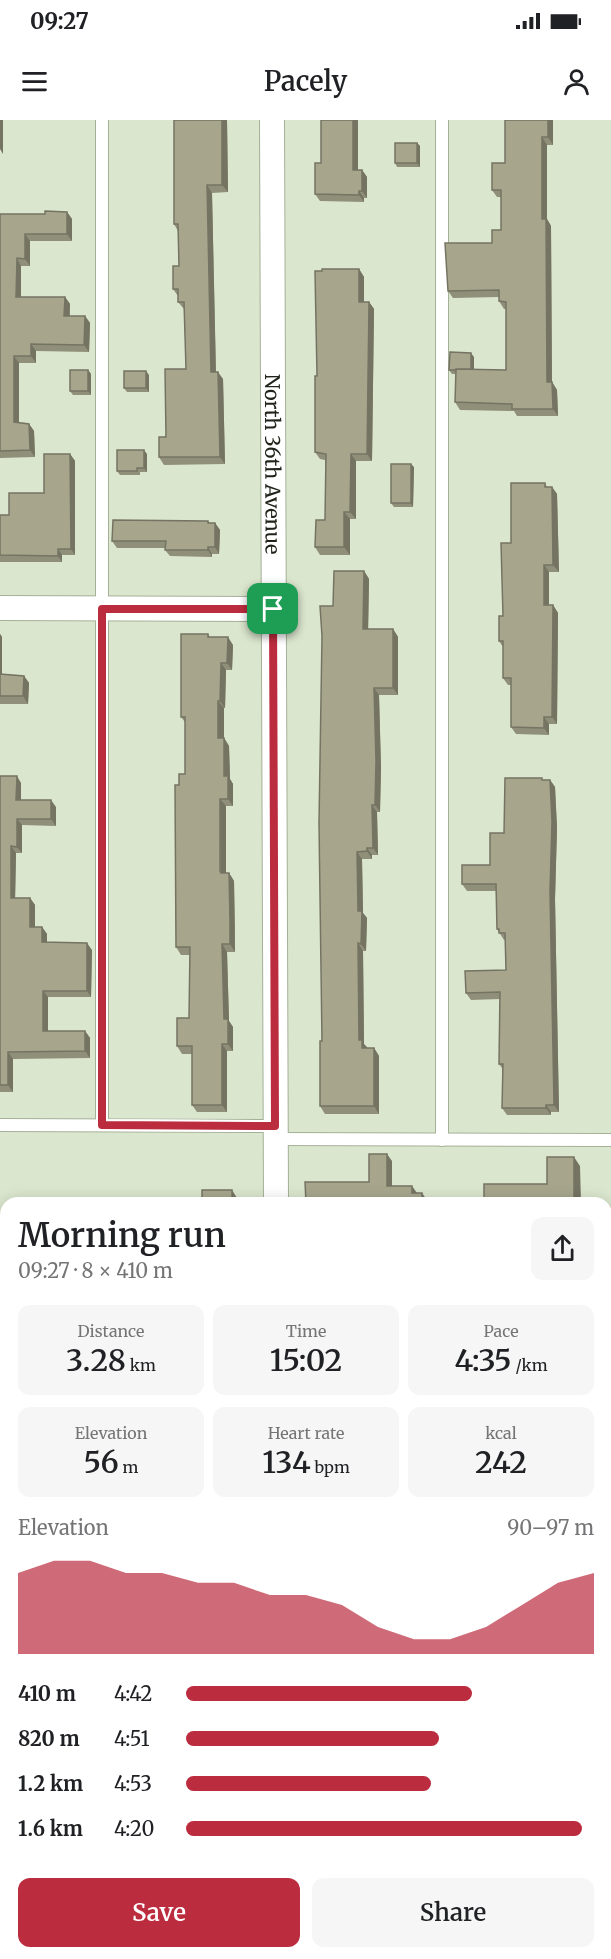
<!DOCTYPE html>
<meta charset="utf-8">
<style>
:root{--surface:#fff;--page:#f6f6f6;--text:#202124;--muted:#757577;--accent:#bc2c3f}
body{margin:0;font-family:Merriweather,serif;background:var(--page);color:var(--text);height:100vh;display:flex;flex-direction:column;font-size:22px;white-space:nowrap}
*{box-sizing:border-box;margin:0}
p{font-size:20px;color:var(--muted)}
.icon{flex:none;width:33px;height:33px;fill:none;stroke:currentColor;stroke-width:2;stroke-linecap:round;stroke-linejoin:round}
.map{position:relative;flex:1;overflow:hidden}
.sheet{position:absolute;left:0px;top:1077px;width:612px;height:762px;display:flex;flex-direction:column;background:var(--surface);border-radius:18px 18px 0 0;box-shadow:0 3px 15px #0003}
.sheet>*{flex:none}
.pin{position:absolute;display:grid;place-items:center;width:51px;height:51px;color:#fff;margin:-26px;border-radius:12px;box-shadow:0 3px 9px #0006}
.round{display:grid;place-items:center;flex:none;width:63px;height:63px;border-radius:12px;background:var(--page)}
.summary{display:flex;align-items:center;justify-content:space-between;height:102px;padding:0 18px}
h1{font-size:33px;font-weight:600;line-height:45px}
.stats{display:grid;grid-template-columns:repeat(3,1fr);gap:9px;height:102px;padding:6px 18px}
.stats div{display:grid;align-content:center;border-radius:12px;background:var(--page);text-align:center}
.stats b{font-size:30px;font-weight:600}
.stats small{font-size:16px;font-weight:400}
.stats p{font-size:16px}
.chart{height:168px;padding:12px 18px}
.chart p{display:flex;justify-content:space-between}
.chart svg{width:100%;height:108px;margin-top:6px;fill:var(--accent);opacity:.7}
.action{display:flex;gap:12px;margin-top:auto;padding:12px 18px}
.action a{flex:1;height:69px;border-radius:12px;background:var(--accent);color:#fff;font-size:24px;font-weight:600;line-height:69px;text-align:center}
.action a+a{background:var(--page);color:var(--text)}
ul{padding:0 18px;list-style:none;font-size:20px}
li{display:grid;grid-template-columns:96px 72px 1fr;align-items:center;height:45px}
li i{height:15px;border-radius:8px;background:var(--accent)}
.status{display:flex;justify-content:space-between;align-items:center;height:42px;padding:0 30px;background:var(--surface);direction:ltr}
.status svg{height:16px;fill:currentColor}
header{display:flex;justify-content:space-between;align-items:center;height:78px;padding:0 18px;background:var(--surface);font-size:27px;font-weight:600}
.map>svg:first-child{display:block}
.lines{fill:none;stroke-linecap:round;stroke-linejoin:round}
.service-casing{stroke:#a5b098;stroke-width:14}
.minor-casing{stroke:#a5b098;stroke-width:26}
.primary-casing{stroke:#fff;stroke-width:35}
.service{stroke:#fff;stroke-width:12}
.minor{stroke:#fff;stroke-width:24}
.primary{stroke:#bcf2c5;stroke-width:33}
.wall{fill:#908f79}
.shaded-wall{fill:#757463}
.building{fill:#a7a68d;stroke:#757463;stroke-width:1.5}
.route-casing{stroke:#fff;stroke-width:12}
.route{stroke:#bc2c3f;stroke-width:8}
.labels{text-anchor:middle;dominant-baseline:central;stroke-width:6;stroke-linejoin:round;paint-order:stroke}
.street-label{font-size:20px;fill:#20241b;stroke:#dbe6ce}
</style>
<div class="status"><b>09:27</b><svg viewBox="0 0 49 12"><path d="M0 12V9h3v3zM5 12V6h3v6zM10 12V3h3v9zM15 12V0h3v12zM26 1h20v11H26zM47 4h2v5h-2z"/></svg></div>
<header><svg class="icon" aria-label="menu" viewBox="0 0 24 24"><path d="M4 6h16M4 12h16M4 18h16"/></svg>Pacely<svg class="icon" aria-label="person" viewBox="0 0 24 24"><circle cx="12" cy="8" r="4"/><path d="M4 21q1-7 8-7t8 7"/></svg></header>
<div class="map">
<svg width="611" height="1839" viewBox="0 0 611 1839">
<rect width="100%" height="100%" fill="#dbe6ce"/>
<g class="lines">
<g class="service-casing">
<g id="service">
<path d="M102 0V1005"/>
<path d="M442 0V1020"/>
<path d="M0 1005 275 1006"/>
<path d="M276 1019 611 1020"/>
</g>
</g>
<g class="minor-casing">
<g id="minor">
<path id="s1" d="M272 0 276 1083"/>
<path d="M0 488 273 489"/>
</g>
</g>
<g class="primary-casing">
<g id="primary">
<path d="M0 1171H6"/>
<path d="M606 1175H611"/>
</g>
</g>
<use href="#service" class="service"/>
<use href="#minor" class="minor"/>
<use href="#primary" class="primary"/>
</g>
<g class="wall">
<path d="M174 0H227L228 72 212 73 216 252 223 259 225 344 164 345 159 337 186 249 184 189 178 182V176L173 169 179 146 178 111 174 104Z"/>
<path d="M358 0V50H362L367 57V78H364V82L320 81 315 74 321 43Z"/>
<path d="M553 0V25H547V99L551 106 552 262 557 270 558 296H517L514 291 460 290 455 282 456 254H452L449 250 474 237V249L506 250V189H504L499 181V177L453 178 448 171 492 123 501 110V77H497L492 70Z"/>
<path d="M417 23 420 26V47H397L395 43Z"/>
<path d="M67 92 72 99V121H30V146H21V177H65L70 184V196H85L90 203 89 232 36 231V243H19V303L29 304 34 311 35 337 0 338V94H45Z"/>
<path d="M359 149 364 157V182H369L374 189 372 341H356V399H350V435H320L315 427 325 400V340L320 339 315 332 317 256Z"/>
<path d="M88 250 91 254V275H73L70 271Z"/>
<path d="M149 255V272H127L124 268Z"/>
<path d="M70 334 75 341V435H62V442H0V395H9L44 373Z"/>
<path d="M147 334V352H140V355H120L117 351Z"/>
<path d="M414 347 413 387H394L391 383Z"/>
<path d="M545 363 547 367H552L557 374 559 452H549V485H553L558 493 557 604H549V615L516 614 511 607V565H508L503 558V527L499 521 503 496 511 423Z"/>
<path d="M208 401 210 403H215L220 410 219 434H212V437L170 436 165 430 166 428H117L112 421Z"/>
<path d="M364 451 369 459 368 509H393L398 517V575H379L381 648 380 692H377L378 735H372V739H362L363 793 367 798 366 831H363L364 924 367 928H374L379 936V994H325L320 986 333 486Z"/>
<path d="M0 514 2 517V554L24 556 29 563 28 584H0Z"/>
<path d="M208 514 210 517 233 525 232 550H226L225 588H224V618L229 626 230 659 233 664V686H226V753H229L234 761 235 808V832H227L229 901 233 907V931H227V992H197L192 985V934H182L177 926 189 898 190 835H181L176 827 179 665 185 654V602L181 597Z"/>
<path d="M0 656 21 663V680L56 687V706L22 705V733H16L15 778H30L35 785V807H42L47 814V822L92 830 91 877H48V911H85L90 918V938L13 939V972H0V979Z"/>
<path d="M544 660H550L555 667 557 708 555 779 559 992H551V995H507L502 988V948L499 944 500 879 471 880 466 873 506 850 505 820H504L497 809 496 771H467L462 764 490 745 504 713Z"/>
<rect x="0" y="1651" width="6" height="136"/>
</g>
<g class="shaded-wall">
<path d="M0 0H3V34L0 29Z"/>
<path d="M222 0H227L228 72 222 65Z"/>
<path d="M353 0H358V57L353 50Z"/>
<path d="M548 0H553V25L548 17Z"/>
<path d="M542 17 547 25V99L551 106 552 270 547 262 542 99Z"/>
<path d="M417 23 420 26V47L417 43Z"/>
<path d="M362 50 367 57V78L362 71Z"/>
<path d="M207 65 212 73 216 259 211 252Z"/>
<path d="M359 71 364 78V82L359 75Z"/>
<path d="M67 92 72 99V121L67 114Z"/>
<path d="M25 114 30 121V146L25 139Z"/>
<path d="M17 138 21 146V184L16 177Z"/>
<path d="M359 149 364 157V189L359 182Z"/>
<path d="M65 177 70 184 69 203 64 196Z"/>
<path d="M369 182 374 189 372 341 367 334Z"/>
<path d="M85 196 90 203 89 232 84 225Z"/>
<path d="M31 224 36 231V243L31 236Z"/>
<path d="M471 233 474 237V255L471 251Z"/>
<path d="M14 236 19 243V309L14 302Z"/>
<path d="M88 250 91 254V275L88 271Z"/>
<path d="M146 251 149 255V272L146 268Z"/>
<path d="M218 252 223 259 225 344 220 337Z"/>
<path d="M552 262 557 270 558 296 553 289Z"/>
<path d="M29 304 34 311 35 337 30 330Z"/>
<path d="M144 330 147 334V352L144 348Z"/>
<path d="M70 334 75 341V435L71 429Z"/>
<path d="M351 334 356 341V399L350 392Z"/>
<path d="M411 344 414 347 413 387 411 383Z"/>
<path d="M552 367 557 374 559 452 553 445Z"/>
<path d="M344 392 350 399V435L344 427Z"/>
<path d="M215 403 220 410 219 434 215 427Z"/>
<path d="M208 427 212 434V437L208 430Z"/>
<path d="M58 429 62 435V442L58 436Z"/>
<path d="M544 445 549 452V493L544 485Z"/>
<path d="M364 451 369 459 368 517 363 509Z"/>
<path d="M553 485 558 493 557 604 552 597Z"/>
<path d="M393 509 398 517V575L393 568Z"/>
<path d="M0 514 2 517V561L0 557Z"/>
<path d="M228 517 233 525 232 550 227 543Z"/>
<path d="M221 543 226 550 225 588 220 581Z"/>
<path d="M24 556 29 563 28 584 23 576Z"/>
<path d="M374 568 379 575 381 648 380 692 375 685Z"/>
<path d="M218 581 224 588V618L229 626 230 659 233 664V686L228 679 218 618Z"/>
<path d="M544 597 549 604V615L544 608Z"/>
<path d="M17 656 21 663V687L16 680Z"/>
<path d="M550 660 555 667 557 708 555 779 559 992 554 985 550 772Z"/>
<path d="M220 679 226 686V761L221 753Z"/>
<path d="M51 680 56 687V706L51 699Z"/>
<path d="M372 685 377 692 378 735 373 728Z"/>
<path d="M17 699 22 705V733L17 727Z"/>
<path d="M11 726 16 733 15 784 11 778Z"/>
<path d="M367 728 372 735V739L367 731Z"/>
<path d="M357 732 362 739 363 793 367 798 366 831 361 824 358 791Z"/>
<path d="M229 753 234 761 235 832 230 824Z"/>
<path d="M30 778 35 785V814L30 807Z"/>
<path d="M42 807 47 814V829L42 822Z"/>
<path d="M87 823 92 830 91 877 87 871Z"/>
<path d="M358 823 363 831 364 924 367 927V936L362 928 359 920Z"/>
<path d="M222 824 227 832 229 901 233 907V931L228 924 224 899Z"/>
<path d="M43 871 48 877V918L43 911Z"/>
<path d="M85 911 90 918V938L85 931Z"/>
<path d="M222 924 227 931V992L222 985Z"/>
<path d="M374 928 379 936V994L374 986Z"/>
<path d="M8 932 13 939V972L8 965Z"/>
<path d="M546 985 551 992V995L546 988Z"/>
<path d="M387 1034 392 1041V1073L387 1066Z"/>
<path d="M574 1037 580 1046 581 1083H574Z"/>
<path d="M412 1066 417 1073H412Z"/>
<path d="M232 1070 237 1078V1083H232Z"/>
<path d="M422 1073 427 1080V1083H422Z"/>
<rect x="428" y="1833" width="7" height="6"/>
</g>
<g class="building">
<path d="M174 0H222V65H207L211 252H218L220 337H159V317H166L165 249H186L184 182H178V169H173V146H179L178 104H174Z"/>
<path d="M321 0H353V50H362V71H359V75L315 74V43H321Z"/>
<path d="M505 0H548V17H542V99H546L547 262H552L553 289H512V284L455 282 456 249 506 250V182L499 181V170L448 171 445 123H492V110H501V70H492V43H505Z"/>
<rect x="395" y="23" width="22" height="20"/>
<path d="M45 91 67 92V114H25V139L17 138 16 177H65L64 196H85L84 225 31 224V236H14V302L29 304 30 330 0 331V94H45Z"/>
<path d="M322 149H359V182H369L367 334H351L350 392H344V427H315L316 400H325L326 334 315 332V256H317L315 151H322Z"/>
<path d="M450 232 471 233V249H456V250H449Z"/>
<rect x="70" y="250" width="18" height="21"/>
<rect x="124" y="251" width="22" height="17"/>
<path d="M117 330H144V348H137V351H117Z"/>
<path d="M44 334H70L71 429H58V436L0 435V395H9V373H44Z"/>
<rect x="391" y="344" width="20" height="39"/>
<path d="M511 363H545V367H552L553 445H544V485H553L552 597H544V608L511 607V558H503V521H499V496H503L501 423H511Z"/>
<path d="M113 400 208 401V403H215V427H208V430H165L166 421H112Z"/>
<path d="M334 451H364L363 509H393V568H374L376 641 375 685H372L373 728H367V731L357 732 358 791H362L361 824 358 823 359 920H362V928H374V986H320V921H322L319 703 322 516 320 486H333Z"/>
<path d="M181 514H208V517H228L227 543H221L220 581H218V618H224V656H228V679H220V751L221 753H229L230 801V824H222L224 899H228V924H222V985H192V926H177V898H189L190 827H176L175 665H179V654H185V597H181Z"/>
<path d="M0 554 24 556 23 576H0Z"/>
<path d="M0 656H17L16 680H51V699H17V727L11 726V778H30V807H42V822L87 823V871H43V911H85V931L8 932V965H0Z"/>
<path d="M505 658H542V660H550L552 701 550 772 554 985H546V988H502L503 944H499L500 872 466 873 465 851 506 850 505 813H499V809H497L496 764H462V745H490V713H504Z"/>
<path d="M369 1034H387V1066H412V1073H422V1083H306L305 1062H369Z"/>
<path d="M547 1037H574V1083H484V1064H547Z"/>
<rect x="202" y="1070" width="30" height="13"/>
<rect x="0" y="1651" width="6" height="125"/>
<rect x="154" y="1833" width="274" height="6"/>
</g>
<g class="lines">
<g class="route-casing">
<path id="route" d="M102 489H273L275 1006 102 1005Z"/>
</g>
<use href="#route" class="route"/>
</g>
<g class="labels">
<g class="street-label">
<text stroke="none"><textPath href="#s1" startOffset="344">North 36th Avenue</textPath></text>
</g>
</g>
</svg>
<div class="pin" style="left:273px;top:489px;background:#1e9e55"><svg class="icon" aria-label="arrive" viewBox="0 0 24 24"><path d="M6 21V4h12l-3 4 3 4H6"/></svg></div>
<section class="sheet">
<div class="summary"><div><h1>Morning run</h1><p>09:27 · 8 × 410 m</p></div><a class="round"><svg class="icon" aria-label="share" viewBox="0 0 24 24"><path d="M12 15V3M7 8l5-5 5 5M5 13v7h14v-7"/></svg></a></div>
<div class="stats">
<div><p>Distance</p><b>3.28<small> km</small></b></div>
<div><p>Time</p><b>15:02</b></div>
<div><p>Pace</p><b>4:35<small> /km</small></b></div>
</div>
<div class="stats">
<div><p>Elevation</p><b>56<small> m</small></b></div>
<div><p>Heart rate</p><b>134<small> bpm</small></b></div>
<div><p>kcal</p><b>242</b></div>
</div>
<div class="chart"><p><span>Elevation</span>90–97 m</p>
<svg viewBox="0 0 160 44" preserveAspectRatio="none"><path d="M0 44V11L10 6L20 6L30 11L40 11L50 15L60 15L70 20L80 20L90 24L100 33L110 38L120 38L130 33L140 24L150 15L160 11V44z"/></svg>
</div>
<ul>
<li><b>410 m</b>4:42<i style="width:70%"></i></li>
<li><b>820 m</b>4:51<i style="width:62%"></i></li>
<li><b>1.2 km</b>4:53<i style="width:60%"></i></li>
<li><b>1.6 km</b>4:20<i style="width:97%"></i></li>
</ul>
<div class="action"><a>Save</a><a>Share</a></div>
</section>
</div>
